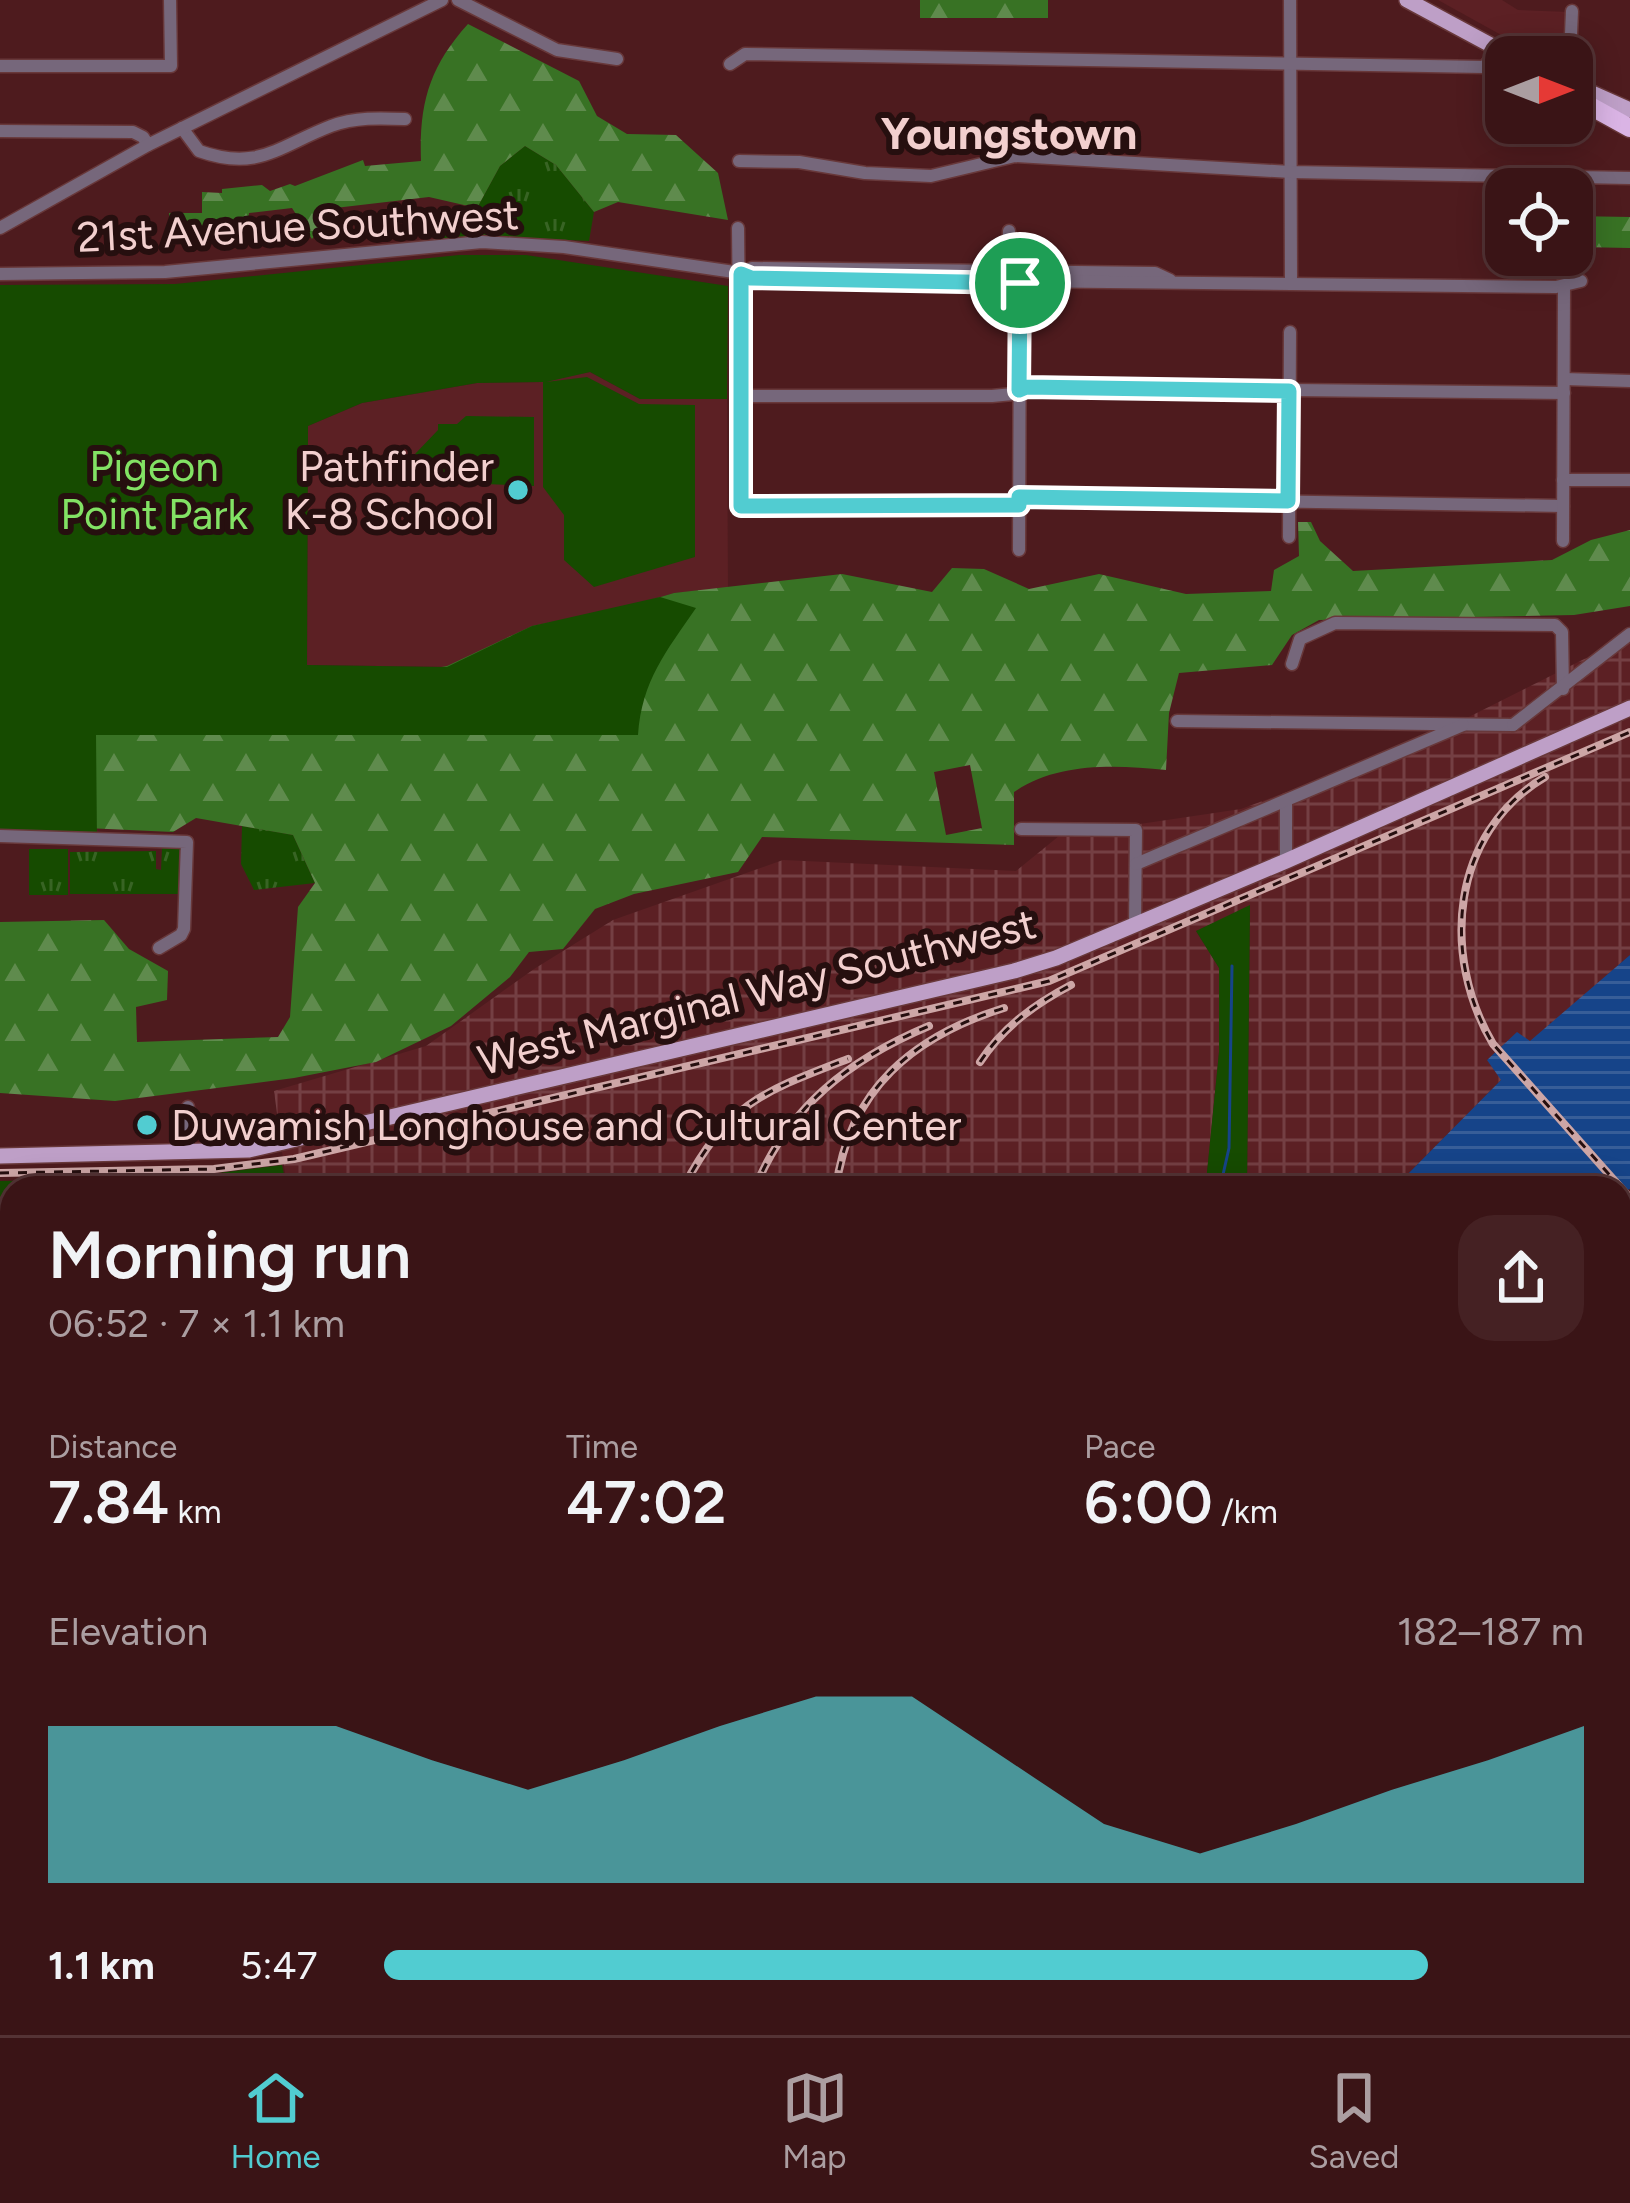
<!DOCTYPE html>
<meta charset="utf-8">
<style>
:root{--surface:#3a1416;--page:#452123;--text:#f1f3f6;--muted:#ab9ea1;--line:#543335;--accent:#51ccd1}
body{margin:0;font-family:Figtree,sans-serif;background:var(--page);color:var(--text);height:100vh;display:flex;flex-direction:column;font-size:45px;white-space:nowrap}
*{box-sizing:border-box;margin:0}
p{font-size:39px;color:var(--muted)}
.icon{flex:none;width:66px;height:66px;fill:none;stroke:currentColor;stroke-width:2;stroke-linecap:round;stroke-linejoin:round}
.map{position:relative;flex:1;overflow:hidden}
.sheet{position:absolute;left:0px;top:1176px;width:1632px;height:861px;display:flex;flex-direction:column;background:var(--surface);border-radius:36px 36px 0 0;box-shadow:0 6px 30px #0003,0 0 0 3px var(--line)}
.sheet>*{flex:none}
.needle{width:78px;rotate:90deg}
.buttons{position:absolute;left:1485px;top:36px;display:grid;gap:24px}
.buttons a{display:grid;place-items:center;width:108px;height:108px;border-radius:24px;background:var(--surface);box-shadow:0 6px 30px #0003,0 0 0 3px var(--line);font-size:60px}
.pin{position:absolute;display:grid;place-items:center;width:102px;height:102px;color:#fff;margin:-51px;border:6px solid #fff;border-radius:50%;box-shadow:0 3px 12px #0007}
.round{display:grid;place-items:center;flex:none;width:126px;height:126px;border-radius:36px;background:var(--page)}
.overview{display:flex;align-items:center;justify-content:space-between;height:204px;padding:0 48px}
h1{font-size:66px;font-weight:600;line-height:90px}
.figures{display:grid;grid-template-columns:repeat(3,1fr);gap:18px;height:204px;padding:12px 48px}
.figures div{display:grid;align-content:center}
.figures b{font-size:60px;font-weight:600}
.figures small{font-size:33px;font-weight:400}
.figures p{font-size:33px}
.chart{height:336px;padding:24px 48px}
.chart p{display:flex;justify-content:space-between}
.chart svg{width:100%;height:216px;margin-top:12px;fill:var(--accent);opacity:.7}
ul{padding:0 48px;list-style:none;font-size:39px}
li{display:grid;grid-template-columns:192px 144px 1fr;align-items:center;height:90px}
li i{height:30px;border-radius:15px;background:var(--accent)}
.dock{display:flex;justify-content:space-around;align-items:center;height:168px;border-top:3px solid var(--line);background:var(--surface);font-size:33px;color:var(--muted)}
.dock a{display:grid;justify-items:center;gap:6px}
.dock .active{color:var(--accent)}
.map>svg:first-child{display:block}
.built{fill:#5c2024}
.industrial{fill:url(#industrial-grid)}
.grass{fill:url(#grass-tufts)}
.forest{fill:url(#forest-firs);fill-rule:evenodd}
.park{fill:#164b00}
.water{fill:url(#water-rules)}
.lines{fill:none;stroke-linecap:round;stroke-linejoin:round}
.stream{stroke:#164489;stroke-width:3}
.minor-casing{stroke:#68383a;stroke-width:15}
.major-casing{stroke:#68383a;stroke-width:18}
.highway-casing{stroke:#68383a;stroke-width:21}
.minor{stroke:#76677b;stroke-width:12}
.major{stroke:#be9fc7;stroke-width:15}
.highway{stroke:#dab4e5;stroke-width:18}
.rail-casing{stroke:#cda6a6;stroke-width:8}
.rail{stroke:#260f0f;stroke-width:3;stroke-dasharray:9;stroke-linecap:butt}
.route-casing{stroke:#fff;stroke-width:24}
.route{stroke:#51ccd1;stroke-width:15}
.poi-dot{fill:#51ccd1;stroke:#260f0f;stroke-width:4.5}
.labels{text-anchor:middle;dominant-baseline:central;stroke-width:12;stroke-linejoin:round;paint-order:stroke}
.street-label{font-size:42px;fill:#f2cfce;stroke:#260f0f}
.park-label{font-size:42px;fill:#82e264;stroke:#260f0f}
.poi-label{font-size:42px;fill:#f2cfce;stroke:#260f0f;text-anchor:end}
.neighbourhood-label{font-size:45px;font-weight:bold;fill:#f2cfce;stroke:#260f0f}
</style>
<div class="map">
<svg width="1630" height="2035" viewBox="0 0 1630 2035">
<defs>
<pattern id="industrial-grid" width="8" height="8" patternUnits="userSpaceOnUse" patternTransform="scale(3)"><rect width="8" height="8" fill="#5c2024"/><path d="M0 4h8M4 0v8" fill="none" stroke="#743f43"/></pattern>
<pattern id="grass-tufts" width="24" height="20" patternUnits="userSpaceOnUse" patternTransform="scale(3)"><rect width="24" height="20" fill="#164b00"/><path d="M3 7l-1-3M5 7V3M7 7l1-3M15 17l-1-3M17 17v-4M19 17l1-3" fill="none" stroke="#386424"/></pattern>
<pattern id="forest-firs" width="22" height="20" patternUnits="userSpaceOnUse" patternTransform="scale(3)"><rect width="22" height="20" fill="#387224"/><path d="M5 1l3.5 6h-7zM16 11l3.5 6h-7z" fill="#5f8b4d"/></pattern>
<pattern id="water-rules" width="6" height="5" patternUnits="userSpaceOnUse" patternTransform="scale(3)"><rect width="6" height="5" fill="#164489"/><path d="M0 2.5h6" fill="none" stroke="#385e98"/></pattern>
</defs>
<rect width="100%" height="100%" fill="#4e1b1e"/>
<g class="built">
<path d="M1438 0H1502L1518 10 1569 12 1568 57H1541Z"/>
<path d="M590 372 640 399H727L728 588 674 593 620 609 532 626 447 667 307 665 308 426 362 403 477 383 541 382Z"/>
</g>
<g class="industrial">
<path d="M1630 636V955L1530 1042 1487 1059 1502 1079 1394 1188H1384L1377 1182 1370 1188H1247L1250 907 1196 931 1219 968V1052L1206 1183 1201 1188H287L274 1091 426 1046 534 969 613 920 783 860 1016 871 1059 836 1241 809 1409 747Z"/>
<path d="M1620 1836 1630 1839V2035H1424L1425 2025H1620Z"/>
<path d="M106 2025H1414V2035H104L100 2029Z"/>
</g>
<g class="grass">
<path d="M525 146 556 165 594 212 589 241 489 236 442 240V229L477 208 500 166Z"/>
<path d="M242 826 293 835 315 883 254 890 241 864Z"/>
<path d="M181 847 182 894H70V852L156 851V869L161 870 162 848Z"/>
<rect x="29" y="849" width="39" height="46"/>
</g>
<g class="forest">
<rect x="920" y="0" width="128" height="18"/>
<path d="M468 24 579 81 597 116 627 134 676 135 718 173 728 220 618 202 594 212 556 165 525 146 500 166 477 208 429 197 335 208 312 239 292 208 249 213 248 220 169 235V213H202V192L222 193V189L262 185 270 191 290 184 295 186 363 160 365 166 421 161C419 104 429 67 468 24Z"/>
<path d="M1572 216 1630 217V248L1580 247V276H1560V255H1572Z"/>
<path d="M0 297 133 721 447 666 532 626 620 609 674 593 842 574 932 592 952 568 984 569 1029 589 1099 574 1186 594 1271 591 1274 570 1299 556 1298 522H1311L1320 541 1353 571 1552 560 1591 540 1630 530V606L1574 615 1319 620 1292 635 1272 665 1179 673 1169 713 1166 770C1115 765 1058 762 1014 792V845L762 837 738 872 634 894 595 909 563 949 529 952 510 977 451 1026 376 1062 294 1078 115 1101 0 1093V922L104 920 129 949 168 971 167 1000 136 1007 137 1042 278 1037 290 1017 298 907 315 883 293 835 196 818 173 832 64 827 0 794ZM970 765 982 828 946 835 934 772Z"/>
</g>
<g class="park">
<path d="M459 255H526L728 286 727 399H640L590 372 546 382 587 377 639 404 695 405V557L594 587 564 560V515L543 487V382L477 383 362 403 308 426 307 665 447 667 532 626 660 597 696 608C666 652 642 680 638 735H96L97 842 0 841V285L175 284Z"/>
<path d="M466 416 534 417V486L436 482V472L415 454 438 430V424H457Z"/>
<path d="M1250 905 1247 1188H1201L1206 1182 1219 1052V968L1196 931Z"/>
<path d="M282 1165 287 1188H12V1319L0 1309V1181L180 1178Z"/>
</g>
<g class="water">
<path d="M1630 955V1189L1623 1192C1620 1206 1624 1209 1628 1222 1630 1244 1630 1273 1620 1293V1188H1394L1501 1080 1487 1060 1517 1032 1530 1041Z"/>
<path d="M0 1309 12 1319V1945L0 1948Z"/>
<path d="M1630 1739V1839L1620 1836V1742Z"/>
</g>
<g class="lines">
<path class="stream" d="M1220 1188 1229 1148 1232 966"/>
<g class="minor-casing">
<g id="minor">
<path d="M458 0 557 50 617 59"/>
<path d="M1290 0 1291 282"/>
<path d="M1570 57 1572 11"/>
<path d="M730 64 745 54 1484 67 1498 50"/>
<path d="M0 66H171L170 0"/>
<path d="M182 128 199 151C258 172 279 146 331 126 355 117 380 118 405 119"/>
<path d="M0 131 133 132 143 137 148 145"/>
<path d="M739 161 799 162 865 173 931 176 1015 156 1291 172 1630 178"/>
<path d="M0 228 148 145 442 0"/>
<path d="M738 228 741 506 1019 505"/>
<path d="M1008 270 1009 231"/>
<path d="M741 273 752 268 1155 273 1170 280"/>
<path d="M0 274 165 272 482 242 564 247 741 273 751 278 1556 287 1581 281"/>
<path d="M1564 379 1630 381"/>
<path d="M741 396H992L1013 394 1026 387 1564 393"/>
<path d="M1563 480H1630"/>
<path d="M1019 497 1563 506"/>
<path d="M1289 537 1290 332"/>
<path d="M1563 541 1564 287"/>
<path d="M1019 550 1020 283"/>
<path d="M1292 664 1300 639 1335 623 1555 625 1562 632 1563 689"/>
<path d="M1177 721 1513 725"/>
<path d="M1513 725 1630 634"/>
<path d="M1021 829 1136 830 1135 925"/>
<path d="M0 836 187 842 184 929 181 935 159 948"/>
<path d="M1286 861V801"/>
<path d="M1136 864 1463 725"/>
<path d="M188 1107V1153"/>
<path d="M76 2025 83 2035"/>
<path d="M695 2025V2035"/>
<path d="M895 2025V2035"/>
</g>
</g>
<g class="major-casing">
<g id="major">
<path d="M1407 0 1511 56"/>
<path d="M1572 84 1630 110"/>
<path d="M0 1156 249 1150 1014 971 1056 958 1286 861 1630 708"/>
</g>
</g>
<g class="highway-casing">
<g id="highway">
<path d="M1502 52 1510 57"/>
<path d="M1572 96 1630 128"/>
</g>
</g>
<use href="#minor" class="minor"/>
<use href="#major" class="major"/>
<use href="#highway" class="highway"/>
<g class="rail-casing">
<g id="rail">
<path d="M1545 777C1450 833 1441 956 1493 1044L1630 1198"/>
<path d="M980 1062C1003 1027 1035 1004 1071 985"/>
<path d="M0 1173 214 1169 294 1159 1049 981 1630 732"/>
<path d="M683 1188C728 1103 762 1092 848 1059"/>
<path d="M755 1188C788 1107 850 1059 929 1026"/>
<path d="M836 1188C849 1089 914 1036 1004 1008"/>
<path d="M1419 2025V2035"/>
</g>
</g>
<use href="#rail" class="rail"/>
</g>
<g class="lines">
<g class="route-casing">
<path id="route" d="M741 274 751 278 1020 283 1019 390 1026 387 1289 391 1288 501 1019 497V505L741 506Z"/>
</g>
<use href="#route" class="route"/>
</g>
<g class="poi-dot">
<circle cx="518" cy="490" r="12"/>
<circle cx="147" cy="1125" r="12"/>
</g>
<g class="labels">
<g class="street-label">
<text transform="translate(298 226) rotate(-3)">21st Avenue Southwest</text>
<text transform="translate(757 992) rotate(-14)">West Marginal Way Southwest</text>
</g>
<g class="park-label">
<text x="154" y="466">Pigeon<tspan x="154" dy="48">Point Park</tspan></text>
</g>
<g class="poi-label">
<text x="494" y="466">Pathfinder<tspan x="494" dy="48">K-8 School</tspan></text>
<text x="171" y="1125" text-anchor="start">Duwamish Longhouse and Cultural Center</text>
</g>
<g class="neighbourhood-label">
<text x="1009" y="133">Youngstown</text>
</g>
</g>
</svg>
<div class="buttons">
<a><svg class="needle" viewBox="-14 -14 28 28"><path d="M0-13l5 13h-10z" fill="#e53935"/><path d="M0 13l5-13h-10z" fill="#ab9ea1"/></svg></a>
<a><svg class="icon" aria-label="locate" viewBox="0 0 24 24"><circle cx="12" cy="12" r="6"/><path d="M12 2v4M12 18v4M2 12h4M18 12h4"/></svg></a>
</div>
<div class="pin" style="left:1020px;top:283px;background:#1e9e55"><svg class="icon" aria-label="arrive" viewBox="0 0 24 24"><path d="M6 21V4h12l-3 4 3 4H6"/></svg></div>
<section class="sheet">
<div class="overview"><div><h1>Morning run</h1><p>06:52 · 7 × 1.1 km</p></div><a class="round"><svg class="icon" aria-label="share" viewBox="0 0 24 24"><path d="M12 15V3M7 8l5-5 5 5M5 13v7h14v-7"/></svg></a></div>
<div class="figures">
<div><p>Distance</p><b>7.84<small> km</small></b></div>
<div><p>Time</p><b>47:02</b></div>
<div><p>Pace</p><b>6:00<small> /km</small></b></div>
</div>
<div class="chart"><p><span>Elevation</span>182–187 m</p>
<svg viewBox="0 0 160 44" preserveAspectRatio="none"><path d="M0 44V12L10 12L20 12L30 12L40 19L50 25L60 19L70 12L80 6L90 6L100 19L110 32L120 38L130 32L140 25L150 19L160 12V44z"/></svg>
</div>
<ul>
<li><b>1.1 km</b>5:47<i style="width:87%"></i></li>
</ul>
</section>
</div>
<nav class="dock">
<a class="active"><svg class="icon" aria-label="home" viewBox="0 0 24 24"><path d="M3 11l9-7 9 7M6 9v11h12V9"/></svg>Home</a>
<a><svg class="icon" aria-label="map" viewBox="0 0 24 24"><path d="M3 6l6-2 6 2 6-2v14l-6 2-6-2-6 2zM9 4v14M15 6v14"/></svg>Map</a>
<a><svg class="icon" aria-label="saved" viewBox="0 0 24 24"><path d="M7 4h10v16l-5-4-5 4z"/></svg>Saved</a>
</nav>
